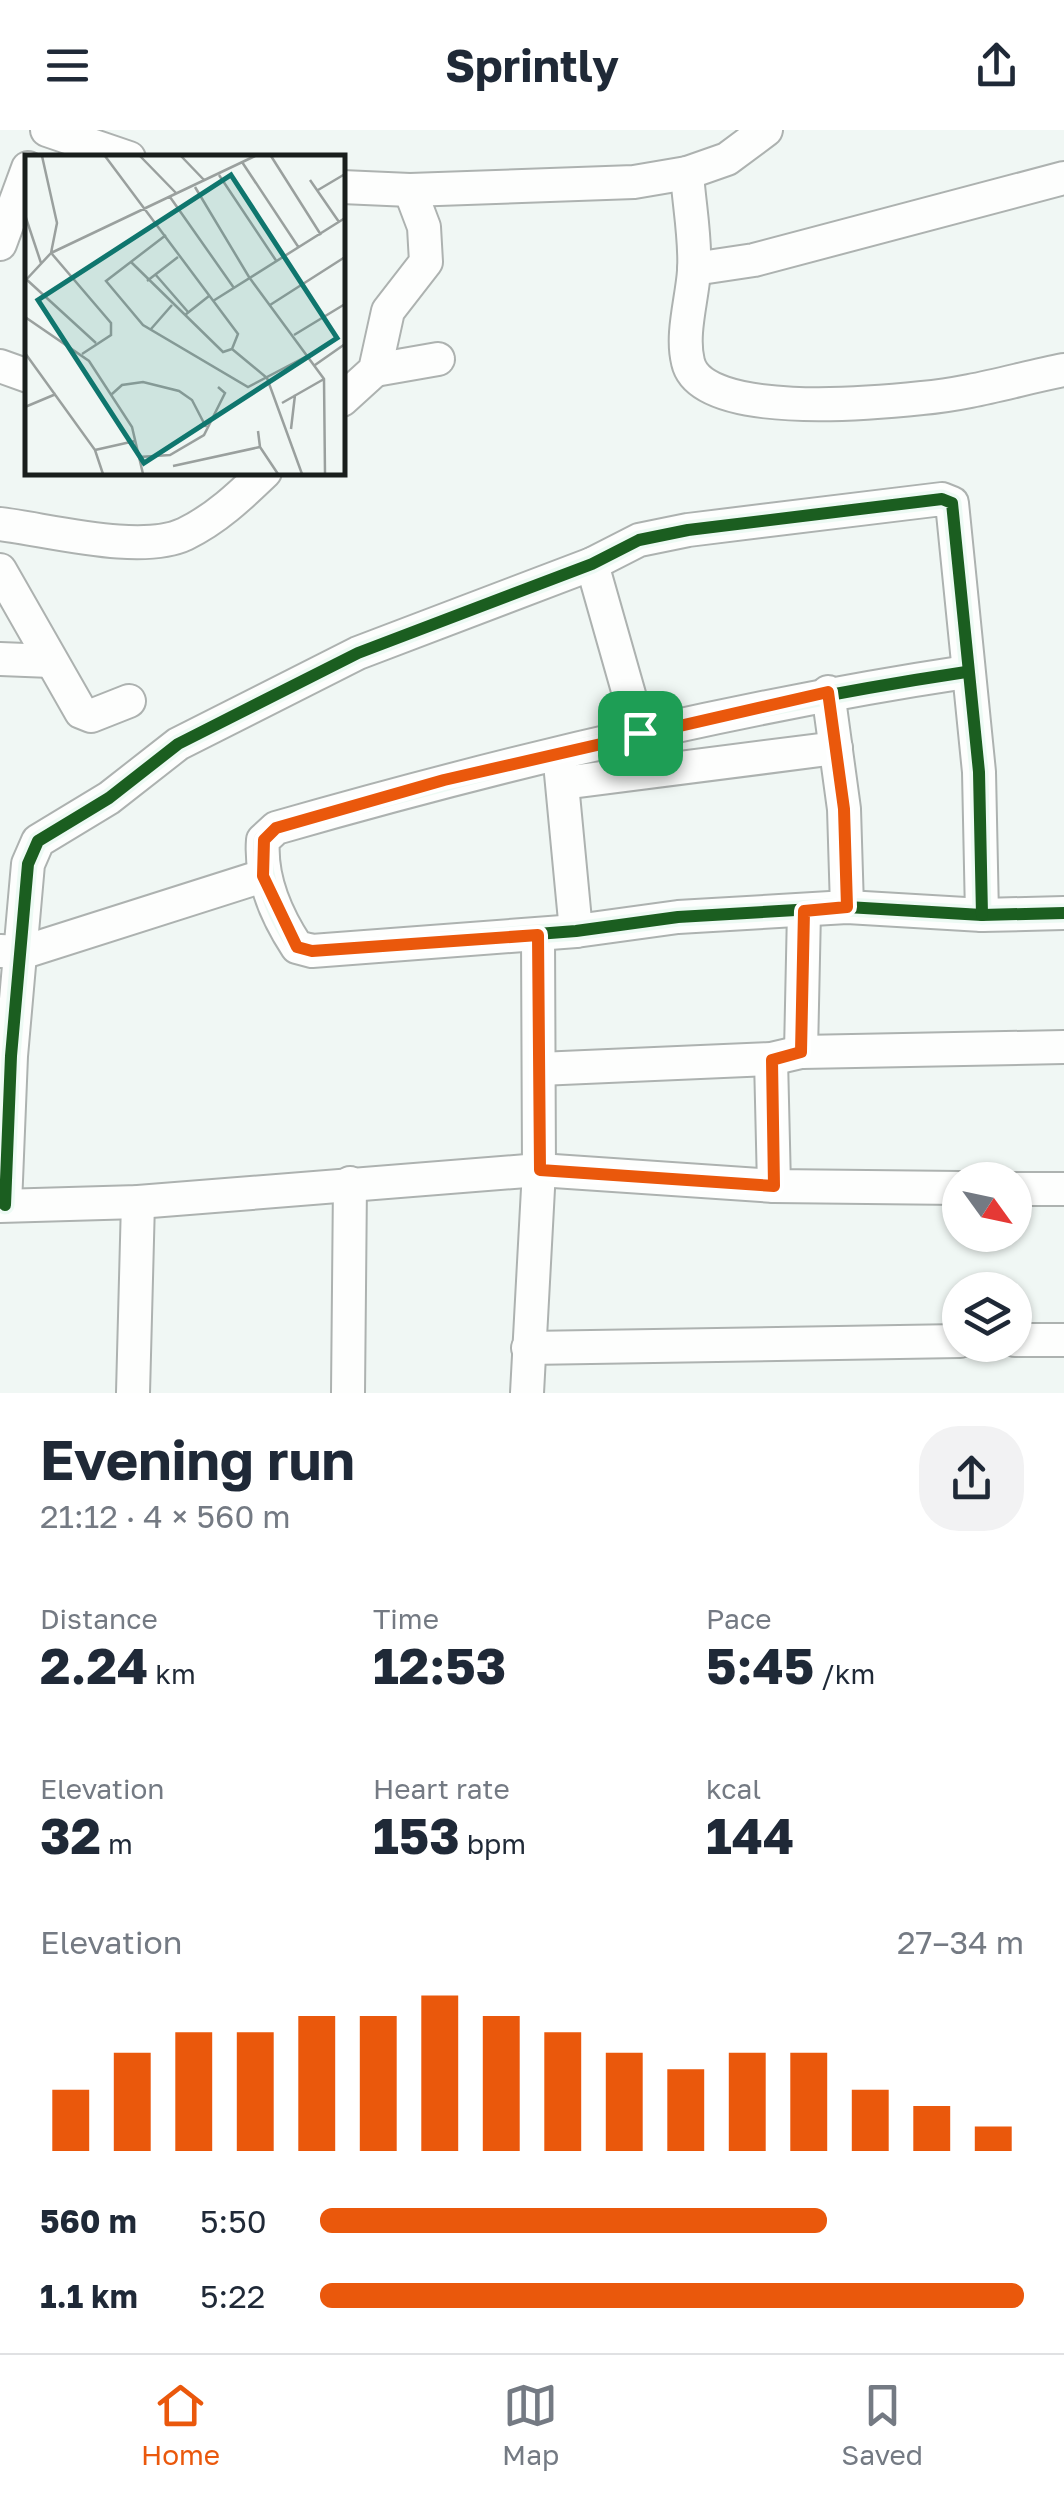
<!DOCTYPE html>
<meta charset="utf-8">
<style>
:root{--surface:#fff;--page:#f2f2f3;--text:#1f2937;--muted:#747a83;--line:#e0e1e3;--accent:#ea580c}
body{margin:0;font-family:"Golos Text",sans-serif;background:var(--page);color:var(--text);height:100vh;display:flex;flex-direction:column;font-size:38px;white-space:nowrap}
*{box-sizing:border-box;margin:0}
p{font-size:32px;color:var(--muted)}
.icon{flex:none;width:55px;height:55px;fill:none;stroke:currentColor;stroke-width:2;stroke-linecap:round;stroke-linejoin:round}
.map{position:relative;height:1263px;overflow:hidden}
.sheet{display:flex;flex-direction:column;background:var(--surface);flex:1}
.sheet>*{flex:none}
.needle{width:65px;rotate:123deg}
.fabs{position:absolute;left:942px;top:1032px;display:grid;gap:20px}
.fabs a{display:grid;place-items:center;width:90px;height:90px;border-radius:50%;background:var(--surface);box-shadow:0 2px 8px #0004;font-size:50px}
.pin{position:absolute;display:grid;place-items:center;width:85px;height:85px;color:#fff;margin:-42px;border-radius:20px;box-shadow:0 5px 15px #0006}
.round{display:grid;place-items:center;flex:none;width:105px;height:105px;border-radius:40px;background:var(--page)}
.headline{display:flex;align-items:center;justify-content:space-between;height:170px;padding:0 40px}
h1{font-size:55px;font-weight:700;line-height:75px}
.stats{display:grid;grid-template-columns:repeat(3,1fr);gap:15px;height:170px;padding:10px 40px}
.stats div{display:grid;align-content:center}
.stats b{font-size:50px;font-weight:700}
.stats small{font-size:28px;font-weight:400}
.stats p{font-size:28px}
.chart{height:280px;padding:20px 40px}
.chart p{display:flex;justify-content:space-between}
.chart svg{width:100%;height:180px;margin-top:10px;stroke:var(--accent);stroke-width:6}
ul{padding:0 40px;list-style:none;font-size:32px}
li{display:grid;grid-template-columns:160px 120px 1fr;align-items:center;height:75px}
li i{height:25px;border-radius:12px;background:var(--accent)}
header{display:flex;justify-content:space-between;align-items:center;height:130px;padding:0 40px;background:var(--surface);font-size:45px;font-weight:700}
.menu{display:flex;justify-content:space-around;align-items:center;height:140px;border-top:2px solid var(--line);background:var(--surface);font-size:28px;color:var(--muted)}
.menu a{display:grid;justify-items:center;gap:5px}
.menu .current{color:var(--accent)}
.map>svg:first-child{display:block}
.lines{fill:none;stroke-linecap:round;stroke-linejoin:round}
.minor-casing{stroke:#adb2b0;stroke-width:36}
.minor{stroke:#fdfefd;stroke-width:32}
.cycleway-casing{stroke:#edfaf4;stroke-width:19}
.cycleway{stroke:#1b5e20;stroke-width:12}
.route-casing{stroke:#fff;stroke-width:20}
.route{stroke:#ea580c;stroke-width:12}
.inset-road{fill:none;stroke:#9aa09e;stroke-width:2.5}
.view{fill:#0f766e;fill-opacity:0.15;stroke:#0f766e;stroke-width:5}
.inset-edge{fill:none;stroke:#191e1c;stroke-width:5}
</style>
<header><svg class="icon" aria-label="menu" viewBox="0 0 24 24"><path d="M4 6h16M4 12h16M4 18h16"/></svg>Sprintly<svg class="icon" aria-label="share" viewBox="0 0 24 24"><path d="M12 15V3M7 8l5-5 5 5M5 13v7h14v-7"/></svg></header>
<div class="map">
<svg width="1064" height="1263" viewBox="0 0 1064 1263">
<rect width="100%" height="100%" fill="#f0f7f4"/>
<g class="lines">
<g class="minor-casing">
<g id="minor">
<path d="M47 0 129 28"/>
<path d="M687 43C689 75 696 109 694 141 692 170 681 204 688 232 701 290 875 273 922 268 970 264 1018 249 1064 240"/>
<path d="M342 57 410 60 634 52 687 43 727 29 766 0"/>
<path d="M0 114 28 38"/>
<path d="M694 139 754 130 1064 48"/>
<path d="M0 236 28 246"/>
<path d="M375 240 438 229"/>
<path d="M342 270 375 240 388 181 426 132 424 97 410 60"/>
<path d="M0 394C49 400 141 425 185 404 216 389 240 366 265 342"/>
<path d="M592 434 640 603"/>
<path d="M0 440 81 582 91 586 129 571"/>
<path d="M0 529 51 531"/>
<path d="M966 542C733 577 503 633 276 698L263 710C260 748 276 785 297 817L312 821 576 801 678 787 847 777 982 785 1064 783"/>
<path d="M828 562 844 679 847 777"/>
<path d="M560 633 576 801"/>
<path d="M563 653 836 618"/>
<path d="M0 821 24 822 263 746"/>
<path d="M801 922 804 781"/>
<path d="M771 929 774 1056"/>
<path d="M539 939 771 929 801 922 1064 917"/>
<path d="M1015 1059H1064"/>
<path d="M5 1075 11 926 28 734 38 711 109 668 178 614 358 523 592 434 639 410 688 400 942 369 952 373 979 642 982 785"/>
<path d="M0 1076 138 1072 539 1040 774 1056 960 1058"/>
<path d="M1015 1210H1064"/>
<path d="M528 1218 960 1211"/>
<path d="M133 1263 138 1072"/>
<path d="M348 1263 350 1053"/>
<path d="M527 1263 539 1040 538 805"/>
</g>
</g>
<use href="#minor" class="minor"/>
<g class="cycleway-casing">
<g id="cycleway">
<path d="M966 542C733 577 503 633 276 698L263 710C260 748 276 785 297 817L312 821 576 801 678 787 847 777 982 785 1064 783"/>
<path d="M5 1075 11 926 28 734 38 711 109 668 178 614 358 523 592 434 639 410 688 400 942 369 952 373 979 642 982 785"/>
</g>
</g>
<use href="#cycleway" class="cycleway"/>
</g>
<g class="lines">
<g class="route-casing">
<path id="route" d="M828 562 844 679 847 777 804 781 801 922 772 930 774 1056 540 1040 538 805 312 821 297 817 263 746 264 710 276 698 444 650Z"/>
</g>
<use href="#route" class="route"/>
</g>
<g transform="translate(25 25)">
<rect width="320" height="320" fill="#f0f7f4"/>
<path class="inset-road" d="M80 1 213 179 207 194M115 1 152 39M156 1 180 26M246 1 296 80M217 7 274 93M194 20 252 107M285 25 314 67M170 32 224 122 299 224 300 319M293 35 320 19M145 42 209 133M0 60 16 108M141 80 81 126 118 170 223 232 282 201M26 98 230 1M27 99 86 168V180L57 199M106 107 198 197 207 194 242 223 277 319M130 119 163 157M1 124 71 188M0 126 26 98 32 68 17 1M122 126 153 102M188 146 320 63M245 150 320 102M160 160 184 141M0 162 64 206 107 272 118 319M126 174 147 150M269 180 320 149M0 198 70 295 78 319M290 210 320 189M87 239 97 230 118 227 154 236 167 245 181 272M257 248 299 224M0 252 31 239M266 274 270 240M233 276 235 292 253 319M70 295 110 286M114 302 145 300 179 280 200 238 193 232M148 311 235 292"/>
<path class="view" d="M206 20 312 183 119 308 13 145Z"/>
<rect width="320" height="320" class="inset-edge"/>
</g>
</svg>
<div class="fabs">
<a><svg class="needle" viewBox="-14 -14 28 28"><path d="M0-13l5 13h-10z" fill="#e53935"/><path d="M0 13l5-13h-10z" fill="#747a83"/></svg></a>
<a><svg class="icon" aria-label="layers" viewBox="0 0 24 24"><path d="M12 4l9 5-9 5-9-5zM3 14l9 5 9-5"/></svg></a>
</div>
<div class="pin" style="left:640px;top:603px;background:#1e9e55"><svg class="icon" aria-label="arrive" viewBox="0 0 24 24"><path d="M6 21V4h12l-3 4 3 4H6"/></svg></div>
</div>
<section class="sheet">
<div class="headline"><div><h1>Evening run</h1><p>21:12 · 4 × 560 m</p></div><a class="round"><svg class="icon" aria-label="share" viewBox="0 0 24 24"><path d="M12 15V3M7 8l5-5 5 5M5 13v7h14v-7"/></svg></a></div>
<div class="stats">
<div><p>Distance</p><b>2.24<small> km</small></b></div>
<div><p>Time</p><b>12:53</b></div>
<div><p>Pace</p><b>5:45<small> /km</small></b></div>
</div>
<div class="stats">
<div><p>Elevation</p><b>32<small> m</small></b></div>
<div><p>Heart rate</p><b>153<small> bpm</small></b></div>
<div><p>kcal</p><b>144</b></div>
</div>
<div class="chart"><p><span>Elevation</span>27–34 m</p>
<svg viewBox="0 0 160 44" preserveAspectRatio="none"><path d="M5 44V29M15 44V20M25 44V15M35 44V15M45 44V11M55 44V11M65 44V6M75 44V11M85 44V15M95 44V20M105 44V24M115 44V20M125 44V20M135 44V29M145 44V33M155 44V38"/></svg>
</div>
<ul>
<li><b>560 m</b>5:50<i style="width:72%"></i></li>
<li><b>1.1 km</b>5:22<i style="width:100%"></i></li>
</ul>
</section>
<nav class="menu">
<a class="current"><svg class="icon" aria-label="home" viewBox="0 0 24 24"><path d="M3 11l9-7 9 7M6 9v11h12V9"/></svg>Home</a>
<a><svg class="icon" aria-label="map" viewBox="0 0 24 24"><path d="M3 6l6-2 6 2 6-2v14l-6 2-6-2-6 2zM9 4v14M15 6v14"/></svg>Map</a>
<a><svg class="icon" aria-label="saved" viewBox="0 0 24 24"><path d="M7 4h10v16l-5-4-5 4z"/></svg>Saved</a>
</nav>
